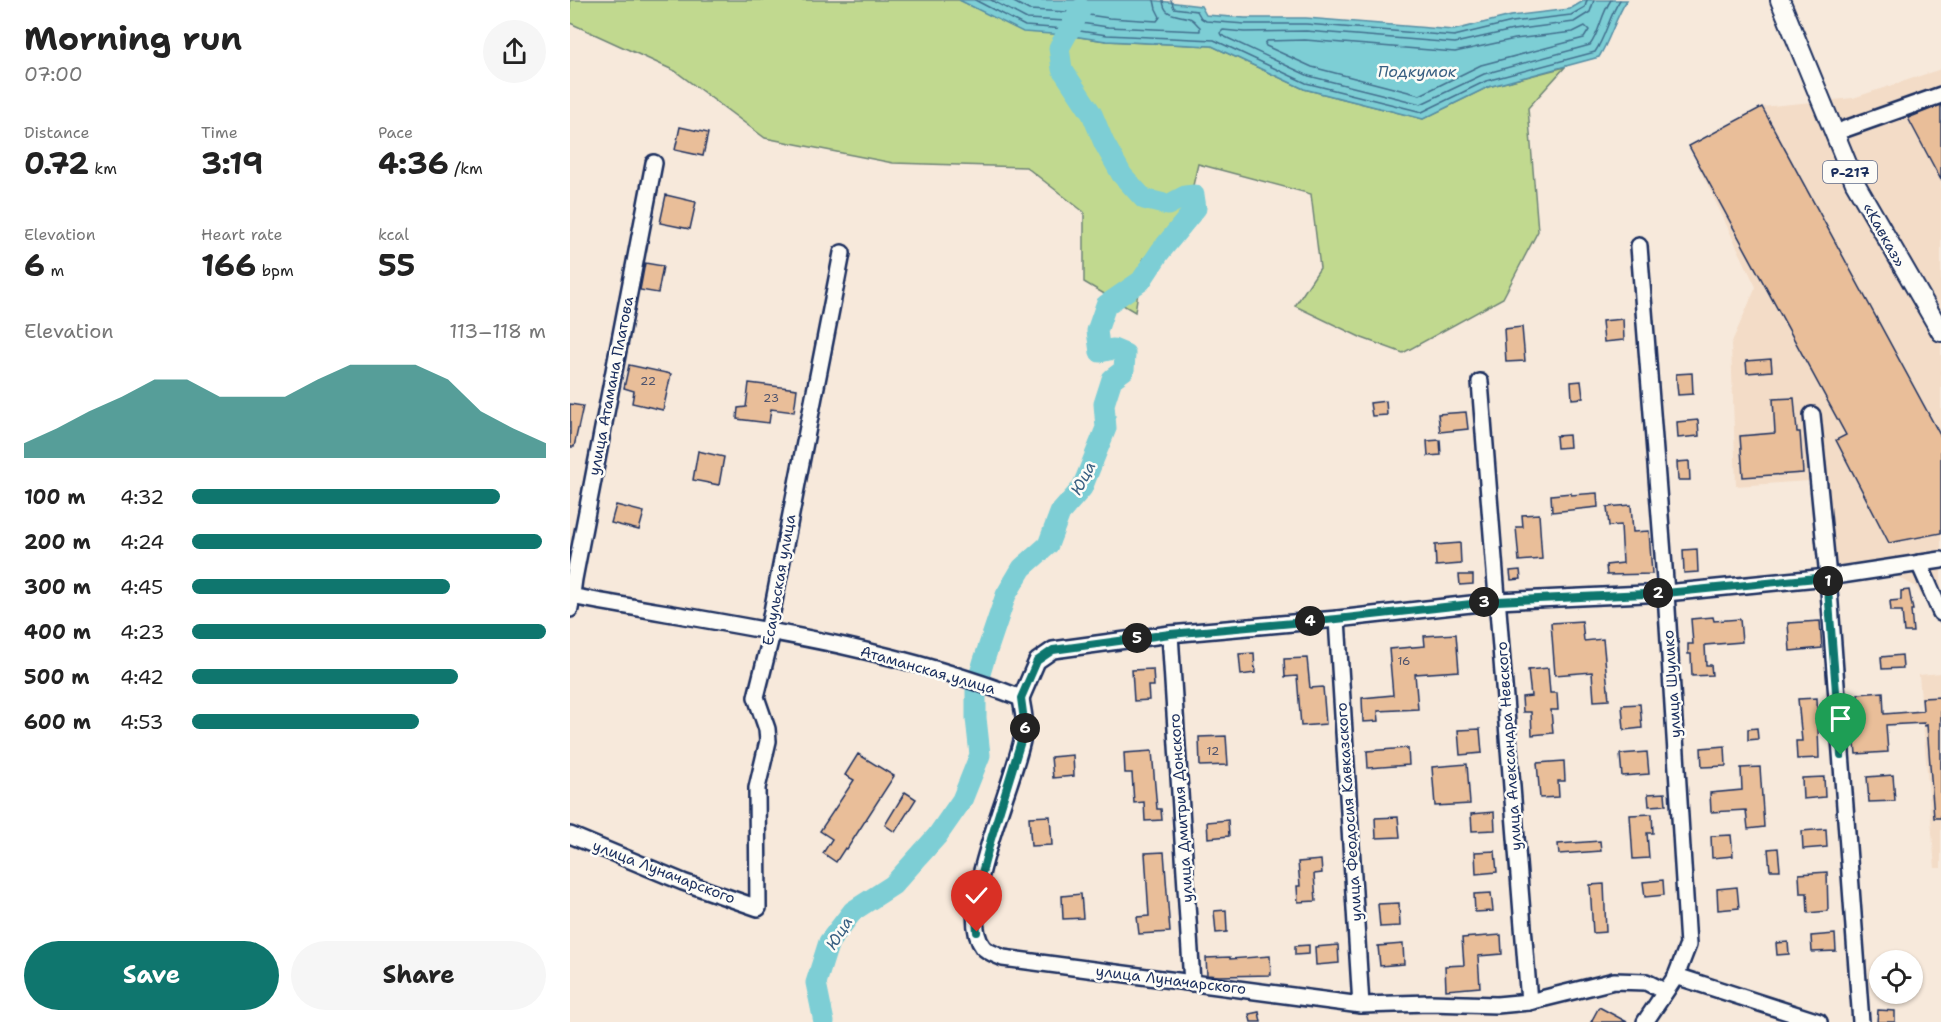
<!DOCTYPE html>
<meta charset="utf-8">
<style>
:root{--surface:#fff;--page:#f6f6f6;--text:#222;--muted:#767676;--accent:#0f766e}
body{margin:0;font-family:"Shantell Sans",sans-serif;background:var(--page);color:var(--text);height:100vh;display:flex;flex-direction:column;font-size:22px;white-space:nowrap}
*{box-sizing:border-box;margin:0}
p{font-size:20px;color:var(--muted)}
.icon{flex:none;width:33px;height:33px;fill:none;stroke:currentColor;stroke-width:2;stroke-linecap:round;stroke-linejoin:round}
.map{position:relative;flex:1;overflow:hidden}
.panel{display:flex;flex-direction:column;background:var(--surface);width:570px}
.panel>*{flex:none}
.controls{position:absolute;left:1299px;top:950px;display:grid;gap:12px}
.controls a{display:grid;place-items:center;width:54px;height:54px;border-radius:50%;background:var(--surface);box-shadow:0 2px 4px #0004;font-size:30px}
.pin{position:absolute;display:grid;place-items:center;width:51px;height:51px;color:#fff;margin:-62px -26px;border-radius:50% 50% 50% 0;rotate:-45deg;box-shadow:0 0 6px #0007}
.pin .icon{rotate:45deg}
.km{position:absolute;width:30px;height:30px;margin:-15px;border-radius:50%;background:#222;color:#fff;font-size:16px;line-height:30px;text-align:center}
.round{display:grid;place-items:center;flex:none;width:63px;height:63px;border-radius:32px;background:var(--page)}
.summary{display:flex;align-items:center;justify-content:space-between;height:102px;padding:0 24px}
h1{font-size:33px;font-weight:700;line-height:45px}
.stats{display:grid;grid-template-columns:repeat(3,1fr);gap:9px;height:102px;padding:6px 24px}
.stats div{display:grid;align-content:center}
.stats b{font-size:30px;font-weight:700}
.stats small{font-size:16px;font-weight:400}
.stats p{font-size:16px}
.chart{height:168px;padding:12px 24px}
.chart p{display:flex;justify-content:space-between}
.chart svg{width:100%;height:108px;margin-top:6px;fill:var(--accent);opacity:.7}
.button{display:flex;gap:12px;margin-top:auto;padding:12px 24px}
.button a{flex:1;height:69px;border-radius:36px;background:var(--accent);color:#fff;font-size:24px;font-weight:700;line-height:69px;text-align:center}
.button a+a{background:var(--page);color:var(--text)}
ul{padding:0 24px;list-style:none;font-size:20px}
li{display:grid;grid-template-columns:96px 72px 1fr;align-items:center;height:45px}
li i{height:15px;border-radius:8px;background:var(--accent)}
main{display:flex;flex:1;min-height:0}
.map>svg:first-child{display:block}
.built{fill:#f3dcc7}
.green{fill:#c1d98f;stroke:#6e8476;stroke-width:1.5}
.water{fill:#7dced5;stroke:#568ea5;stroke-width:1.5}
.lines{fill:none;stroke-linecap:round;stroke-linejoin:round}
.shore{stroke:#426f8e;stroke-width:1.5}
.river{stroke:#7dced5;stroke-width:21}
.building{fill:#e9be99;stroke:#1b2f5e;stroke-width:1.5}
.minor-casing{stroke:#1b2f5e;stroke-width:20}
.major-casing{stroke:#1b2f5e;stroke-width:22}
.minor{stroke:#fdfcf7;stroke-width:15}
.major{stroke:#fdfcf7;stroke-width:18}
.route-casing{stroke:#fff;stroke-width:12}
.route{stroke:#0f766e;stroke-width:8}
.labels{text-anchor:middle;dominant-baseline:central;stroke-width:5;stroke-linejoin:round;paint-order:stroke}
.number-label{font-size:12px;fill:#4e536d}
.shield{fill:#fdfcf7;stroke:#5f6c8c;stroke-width:1.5}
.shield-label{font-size:14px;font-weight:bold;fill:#1b2f5e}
.street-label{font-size:15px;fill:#1b2f5e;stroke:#fdfcf7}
.water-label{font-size:16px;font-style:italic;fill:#385f82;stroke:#fdfcf7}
</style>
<main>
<section class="panel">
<div class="summary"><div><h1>Morning run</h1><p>07:00</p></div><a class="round"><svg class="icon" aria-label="share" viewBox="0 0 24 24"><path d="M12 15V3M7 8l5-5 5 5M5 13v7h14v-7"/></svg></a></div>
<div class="stats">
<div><p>Distance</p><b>0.72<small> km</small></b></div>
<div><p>Time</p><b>3:19</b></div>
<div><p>Pace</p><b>4:36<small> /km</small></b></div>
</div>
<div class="stats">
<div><p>Elevation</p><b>6<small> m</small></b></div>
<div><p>Heart rate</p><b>166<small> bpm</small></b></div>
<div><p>kcal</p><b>55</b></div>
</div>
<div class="chart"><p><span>Elevation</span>113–118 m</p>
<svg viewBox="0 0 160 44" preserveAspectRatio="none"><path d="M0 44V38L10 32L20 25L30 19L40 12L50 12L60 19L70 19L80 19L90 12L100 6L110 6L120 6L130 12L140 25L150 32L160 38V44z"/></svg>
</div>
<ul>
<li><b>100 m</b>4:32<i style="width:87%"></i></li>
<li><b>200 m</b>4:24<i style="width:99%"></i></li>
<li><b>300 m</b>4:45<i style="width:73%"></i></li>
<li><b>400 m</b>4:23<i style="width:100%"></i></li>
<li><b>500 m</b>4:42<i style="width:75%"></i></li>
<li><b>600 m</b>4:53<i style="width:64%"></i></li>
</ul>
<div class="button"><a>Save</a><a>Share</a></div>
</section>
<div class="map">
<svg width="1371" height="1022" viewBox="0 0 1371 1022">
<rect width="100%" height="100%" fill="#f7e9db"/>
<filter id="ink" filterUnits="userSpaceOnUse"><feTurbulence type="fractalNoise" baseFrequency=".0167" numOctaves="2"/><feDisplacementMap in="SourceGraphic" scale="12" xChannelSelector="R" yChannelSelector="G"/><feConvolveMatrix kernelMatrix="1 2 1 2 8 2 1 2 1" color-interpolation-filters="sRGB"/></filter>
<g filter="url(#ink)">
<g class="built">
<path d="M1371 69V625L1346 587 1325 575 1262 585 1254 480 1166 486 1161 344 1186 287 1119 146 1192 107 1283 98Z"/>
<path d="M1371 673V868H1365L1349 675Z"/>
</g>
<path class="green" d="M0 0H389L496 35 536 41 642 46 734 89 853 119 918 87 995 67 958 108 968 231 933 298 833 353 792 338 725 306 750 268 741 194 628 164 618 207 607 225 573 259 565 312 514 282V212L456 167 323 163 195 138 105 71 0 23Z"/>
<path class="water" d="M389 0H581L631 6 636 15 675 18H736L884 30 941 16 1000 9 1015 0H1057C1045 18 1041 38 1029 57L918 87 853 119 734 89 642 46 536 41 496 35 453 32Z"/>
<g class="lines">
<g class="shore">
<path d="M405 0 455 26 496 29 537 35 644 40 736 83 852 112 916 81 1025 52C1036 36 1039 16 1050 0"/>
<path d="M421 0 457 19 497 21 538 27 630 31V27C626 24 624 19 619 18 606 14 594 17 593 0"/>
<path d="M440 0 459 10 498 12 539 18 587 21 590 17 586 9 584 0"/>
<path d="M601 0 604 8 627 11 631 18 636 21 675 24H736L884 36 942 22 1001 15 1015 7 1017 0"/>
<path d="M1024 0 1020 12 1004 22 943 30 885 43 736 31 674 32 653 30 650 33 651 35 739 76 851 104 914 74 1020 45C1030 32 1031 14 1041 0"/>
<path d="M1015 26 1019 30 1014 38 911 65 850 95 742 67 696 46 695 44 697 41 735 40 885 52 945 39 1003 32Z"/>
</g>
<path class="river" d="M254 1022 246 983 259 942 283 911 323 885 367 836 392 800 410 755 406 718V687L414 660 436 595 452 568 478 545 490 513 512 488 536 428 534 404 542 379 554 370 555 354 543 349 530 352 527 331 536 305 571 281 590 252 626 208 624 195 615 196 598 205 574 199 552 175 534 143 522 114 492 69 489 48 511 9"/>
</g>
<g class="building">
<path d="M1371 105V180L1338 118Z"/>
<path d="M1192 107 1371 437V533L1319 543 1266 440 1276 435 1119 146Z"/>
<path d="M110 127 138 133 133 156 105 150Z"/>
<path d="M96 195 126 202 120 229 90 223Z"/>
<path d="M75 263 93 266 88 293 70 290Z"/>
<path d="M1053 319 1054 340 1034 342 1032 321Z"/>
<path d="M952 327 955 361 936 362 934 329Z"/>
<path d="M1201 359 1202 371 1177 373 1176 361Z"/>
<path d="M59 365 101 374 93 410 62 403 64 391 54 388Z"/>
<path d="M1122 373 1123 394 1108 395 1106 374Z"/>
<path d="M1011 381 1013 398 1002 399 1001 382Z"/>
<path d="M179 383 227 389 224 412 201 409 199 423 167 419 168 408 176 407Z"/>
<path d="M1224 398 1227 432H1230L1233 473 1173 477 1170 436 1205 433 1203 399Z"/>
<path d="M816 401 817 415 802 416 800 403Z"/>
<path d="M0 404 13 406 4 447H0Z"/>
<path d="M896 412 898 429 870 432 868 414Z"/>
<path d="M1128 420 1129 436 1108 438 1107 422Z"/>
<path d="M999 435 1000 447 987 448 986 436Z"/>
<path d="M870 440 871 455 858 456 857 441Z"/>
<path d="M128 451 154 457 149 485 123 480Z"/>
<path d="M1119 461 1120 480H1108L1107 462Z"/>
<path d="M1001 493V495L1027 493 1028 507 982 512 981 495Z"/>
<path d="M46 505 74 512 69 530 41 523Z"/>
<path d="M1061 505 1063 532 1079 531 1082 574 1037 575 1036 565 1053 563 1051 525 1039 526 1037 507Z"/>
<path d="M969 514 972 559 949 561 946 527H953L952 515Z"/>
<path d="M890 543 891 564 866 566 865 545Z"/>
<path d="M1127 549 1128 572 1114 573 1113 550Z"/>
<path d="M950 570 951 579 941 580 940 571Z"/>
<path d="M889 575H903V584L890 585Z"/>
<path d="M1339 590 1343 610H1341L1343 632H1334L1332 611H1321L1320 601 1331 600V591Z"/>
<path d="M1143 617 1144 621 1170 619 1172 642 1135 645 1136 665H1141L1142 675 1122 676 1121 654H1118V644H1123L1121 619Z"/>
<path d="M1012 621 1014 641 1033 639 1039 700 1024 701 1022 672 985 675 981 623Z"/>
<path d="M1250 621 1252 648 1220 651 1218 623Z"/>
<path d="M886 634 889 671 845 674 848 709 808 711 809 721 793 722 792 698 823 695 819 649 855 646 854 636Z"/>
<path d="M684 653 685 673 671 675 669 654Z"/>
<path d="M1332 655 1333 668 1312 669 1311 657Z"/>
<path d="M737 658 740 688 753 687 756 724 731 726 727 676 715 677 714 659Z"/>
<path d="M978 668 980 693H987L988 710H981L983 733 962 735 961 712H953L952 697 961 696 958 670Z"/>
<path d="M583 669 584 686H578L579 700 564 701 562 670Z"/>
<path d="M1313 692 1314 714 1353 711 1352 698 1371 697V818H1364L1357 725 1355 726 1354 723 1316 725 1318 752 1286 754 1282 713H1289L1288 694Z"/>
<path d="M1247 698 1249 758 1227 759 1226 741H1232L1228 699Z"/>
<path d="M1070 704 1072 728 1054 730 1052 705Z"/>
<path d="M1187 728 1188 739 1178 740V729Z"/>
<path d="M910 729 912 753 890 755 888 730Z"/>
<path d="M656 736 658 765 630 766 629 737Z"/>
<path d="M1155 746 1156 766 1132 767 1131 748Z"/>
<path d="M838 748 839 765 798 768 797 751Z"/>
<path d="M582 751 587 809H591L592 820 575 821 574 802 564 803 562 773H555L554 753Z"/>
<path d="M1077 752 1079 774 1052 776 1050 754Z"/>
<path d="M288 754 324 776 277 849 275 848 266 862 253 853 262 839 250 831 284 780 275 775Z"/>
<path d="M503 755 504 776 483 778 481 757Z"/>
<path d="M994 761 995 781H988L989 797 970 798 967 763Z"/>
<path d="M897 764 900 804 865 806 862 767Z"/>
<path d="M1190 767 1194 827 1178 829 1176 810 1141 812 1140 793 1172 790 1171 768Z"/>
<path d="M1323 775 1325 801 1299 802 1297 777Z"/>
<path d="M1254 777 1255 797 1233 799 1232 778Z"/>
<path d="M335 792 346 799 325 832 315 825Z"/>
<path d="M1095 793 1096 805 1079 806 1078 794Z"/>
<path d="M924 812 925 830 902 831 901 814Z"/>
<path d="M1082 814 1083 833H1077L1079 858 1063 859 1060 815Z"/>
<path d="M480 816 482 845 461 846 459 817Z"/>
<path d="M828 817 830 837 806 838 805 818Z"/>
<path d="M658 820 659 836 638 838 637 822Z"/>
<path d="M1256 829 1257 847 1233 849 1232 831Z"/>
<path d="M1161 835 1163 856 1142 858 1141 836Z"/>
<path d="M1030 841 1031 851 989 854 988 844Z"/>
<path d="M1208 848 1210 870H1200L1198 849Z"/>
<path d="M925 851 927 872 906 874 905 852Z"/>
<path d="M594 852 600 932 569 934 567 917 579 916 575 853Z"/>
<path d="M751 860 752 873 744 874 746 901 728 902 727 886H730L728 862Z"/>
<path d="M1257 872 1258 911 1238 913 1237 893H1230L1229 874Z"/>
<path d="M1093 880 1094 895 1075 897 1073 882Z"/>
<path d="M1034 884 1036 932 1023 933 1020 885Z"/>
<path d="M1167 887 1169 908 1148 910 1147 889Z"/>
<path d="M921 893 923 911 905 912 904 894Z"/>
<path d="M511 894 513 918 493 919 492 896Z"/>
<path d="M829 903 830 926 810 927 808 904Z"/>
<path d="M656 910 657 932 646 933 644 911Z"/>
<path d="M1265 934 1266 951 1242 952 1241 936Z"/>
<path d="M931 935 932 954 908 956 910 987 876 990 875 966 894 965 892 938Z"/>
<path d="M1218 942 1219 954 1207 955 1206 943Z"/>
<path d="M833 944 834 964 810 966 808 946Z"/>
<path d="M739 945V954L725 955V946Z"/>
<path d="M768 945 769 963 746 965 745 947Z"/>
<path d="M700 956 701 975 649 976 637 975 636 958 660 957V959Z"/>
<path d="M1029 1007 1057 1022H1021Z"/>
<path d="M1308 1010 1325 1011V1022H1307Z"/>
<path d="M689 1012 691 1022H681L679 1014Z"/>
</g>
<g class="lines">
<g class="minor-casing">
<g id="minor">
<path d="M1275 129 1371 95"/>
<path d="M1069 246 1096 593 1118 945 1106 976 1075 1022"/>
<path d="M910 382 959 1002"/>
<path d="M1242 415 1258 577 1291 1022"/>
<path d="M1349 563 1371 613"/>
<path d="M0 596C151 624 307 642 451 698"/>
<path d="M0 609 4 579 84 163"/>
<path d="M767 619 791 1005"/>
<path d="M600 634 622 983"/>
<path d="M451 698 467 661 483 650 600 634 767 619 928 601 1096 593 1258 577 1371 560"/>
<path d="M451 698C452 708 456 720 454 730 448 778 383 907 413 947 417 952 427 955 433 958L791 1005 860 1003 927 1005 959 1002 1044 981 1076 982 1094 991"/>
<path d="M0 835 113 882 188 908 187 788 198 741 197 729 186 697 200 641 198 632 272 253"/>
<path d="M1106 976 1249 1022"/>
</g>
</g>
<g class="major-casing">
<path id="major" d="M1210 0 1285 183 1371 332"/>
</g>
<use href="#minor" class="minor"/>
<use href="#major" class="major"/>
</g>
</g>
<g class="lines" filter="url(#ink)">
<g class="route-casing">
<path id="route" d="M407 932 405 899 421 839 455 728 451 698 467 661 483 650 600 634 767 619 928 601 1096 593 1257 577 1271 755"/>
</g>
<use href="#route" class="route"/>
</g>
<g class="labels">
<g class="number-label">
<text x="78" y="381">22</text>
<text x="201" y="398">23</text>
<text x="834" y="661">16</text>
<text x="643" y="751">12</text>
</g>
<rect class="shield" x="1253" y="161" width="54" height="22" rx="4.5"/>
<g class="shield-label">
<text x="1280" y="172">Р-217</text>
</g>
<g class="street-label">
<text transform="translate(1314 235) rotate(61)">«Кавказ»</text>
<text transform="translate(41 386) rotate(-79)">улица Атамана Платова</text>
<text transform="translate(209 580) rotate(-80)">Есаульская улица</text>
<text transform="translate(358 670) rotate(16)">Атаманская улица</text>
<text transform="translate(1102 684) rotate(-94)">улица Шулико</text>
<text transform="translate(939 746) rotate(-94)">улица Александра Невского</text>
<text transform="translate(611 808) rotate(-94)">улица Дмитрия Донского</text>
<text transform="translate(779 812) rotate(-94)">улица Феодосия Кавказского</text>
<text transform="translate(94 872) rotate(21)">улица Луначарского</text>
<text transform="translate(601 980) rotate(7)">улица Луначарского</text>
</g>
<g class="water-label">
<text x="847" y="71">Подкумок</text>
<text transform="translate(513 478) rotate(-62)">Юца</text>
<text transform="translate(269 933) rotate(-58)">Юца</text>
</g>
</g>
</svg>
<div class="controls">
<a><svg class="icon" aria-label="locate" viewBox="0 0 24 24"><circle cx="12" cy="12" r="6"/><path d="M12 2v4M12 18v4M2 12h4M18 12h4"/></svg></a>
</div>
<div class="pin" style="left:1271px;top:755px;background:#1e9e55"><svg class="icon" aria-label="arrive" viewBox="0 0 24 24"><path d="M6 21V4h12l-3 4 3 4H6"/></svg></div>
<div class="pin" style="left:407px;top:932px;background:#d93025"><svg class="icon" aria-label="check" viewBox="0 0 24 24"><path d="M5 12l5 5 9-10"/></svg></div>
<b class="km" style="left:1258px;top:581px">1</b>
<b class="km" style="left:1088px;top:593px">2</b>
<b class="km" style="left:914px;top:602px">3</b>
<b class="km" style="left:740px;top:621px">4</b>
<b class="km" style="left:567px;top:638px">5</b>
<b class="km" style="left:455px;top:728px">6</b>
</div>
</main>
